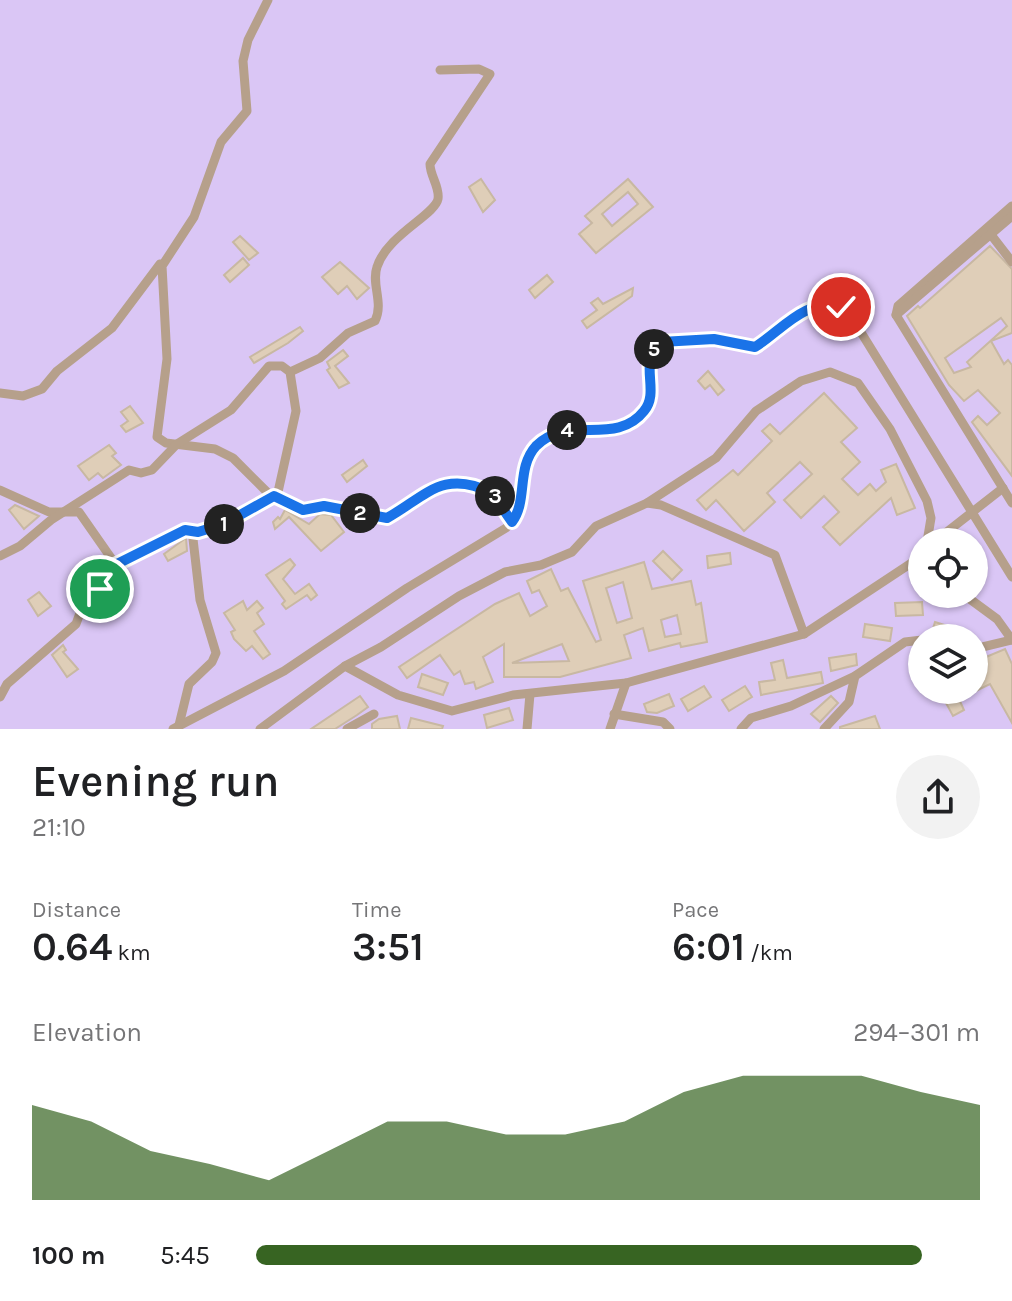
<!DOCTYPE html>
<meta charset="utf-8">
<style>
:root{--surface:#fff;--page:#f2f2f2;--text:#202124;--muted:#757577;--accent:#376422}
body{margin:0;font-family:Karla,sans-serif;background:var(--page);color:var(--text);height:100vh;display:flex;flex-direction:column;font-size:30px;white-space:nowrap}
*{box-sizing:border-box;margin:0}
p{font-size:26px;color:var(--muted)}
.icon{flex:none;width:44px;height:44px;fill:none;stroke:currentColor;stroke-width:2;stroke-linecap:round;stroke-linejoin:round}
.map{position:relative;height:729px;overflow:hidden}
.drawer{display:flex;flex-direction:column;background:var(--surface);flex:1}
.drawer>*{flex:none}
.buttons{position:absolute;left:908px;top:528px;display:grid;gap:16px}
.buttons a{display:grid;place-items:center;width:80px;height:80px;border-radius:50%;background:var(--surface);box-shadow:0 2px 6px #0004;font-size:40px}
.pin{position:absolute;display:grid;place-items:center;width:68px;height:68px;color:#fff;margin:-34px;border:4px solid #fff;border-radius:50%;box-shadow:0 2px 8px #0007}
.km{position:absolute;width:40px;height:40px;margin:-20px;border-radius:50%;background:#222;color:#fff;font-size:22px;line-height:40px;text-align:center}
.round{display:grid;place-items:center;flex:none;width:84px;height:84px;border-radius:42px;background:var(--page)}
.head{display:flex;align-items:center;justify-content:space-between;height:136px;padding:0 32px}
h1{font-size:44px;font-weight:600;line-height:60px}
.stats{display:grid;grid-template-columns:repeat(3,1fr);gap:12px;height:136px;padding:8px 32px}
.stats div{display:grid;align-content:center}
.stats b{font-size:40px;font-weight:600}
.stats small{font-size:22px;font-weight:400}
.stats p{font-size:22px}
.chart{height:224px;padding:16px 32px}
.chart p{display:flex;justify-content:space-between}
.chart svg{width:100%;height:144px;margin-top:8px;fill:var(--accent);opacity:.7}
ul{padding:0 32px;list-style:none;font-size:26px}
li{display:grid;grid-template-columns:128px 96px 1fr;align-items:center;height:60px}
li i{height:20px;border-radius:10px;background:var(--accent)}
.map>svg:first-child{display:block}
.green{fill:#dac6f5;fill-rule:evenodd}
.building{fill:#dfceb8;stroke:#c8b8a2;stroke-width:2;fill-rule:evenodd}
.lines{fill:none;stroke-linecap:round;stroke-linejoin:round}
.minor{stroke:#b6a08b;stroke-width:9}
.route-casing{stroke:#fff;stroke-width:16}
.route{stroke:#1a73e8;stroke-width:10}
</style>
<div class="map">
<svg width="1012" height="729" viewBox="0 0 1012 729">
<rect width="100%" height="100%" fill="#f3ebff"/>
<path class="green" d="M0 0H1012V729H0ZM922 542H974V594H922ZM922 638H974V690H922Z"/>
<g class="building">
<path d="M481 179 495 200 483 212 469 187Z"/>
<path d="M628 179 653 207 596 253 579 234 592 223 585 216ZM628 192 638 204 612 226 602 214Z"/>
<path d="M240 236 258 253 249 260 233 242Z"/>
<path d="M990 246 1012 269V333L991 341 1004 364 1008 360 1012 365V476L972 422 978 416 987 425 1000 413 978 390 964 401 949 385 907 316 918 306 920 308ZM1001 318 1007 326 967 362 971 367 954 373 945 358Z"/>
<path d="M243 258 249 265 230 282 224 275Z"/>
<path d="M340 262 369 288 357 299 347 286 338 294 322 277Z"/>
<path d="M547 275 553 282 535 298 529 290Z"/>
<path d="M633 288 632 296 587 328 582 321 597 310 591 303 598 298 603 304Z"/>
<path d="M300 327 303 331 288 343 254 363 250 357Z"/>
<path d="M343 350 348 356 335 366 349 383 339 388 327 370 330 368 327 362Z"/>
<path d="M708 371 724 390 718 395 710 385 705 389 698 381Z"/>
<path d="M824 393 857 428 841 442 860 462 842 479 858 495 870 484 876 491 886 482 881 470 896 464 915 508 897 515 891 498 840 545 823 527 839 512 824 496 801 518 784 500 812 474 800 462 767 493 775 502 744 531 716 500 706 510 697 500 733 470 738 475 772 441 762 431 770 424 780 434Z"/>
<path d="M130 406 143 423 126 432 121 426 128 421 121 412Z"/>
<path d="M109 445 116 453 112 456 121 465 103 478 98 473 89 480 78 466Z"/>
<path d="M363 460 367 466 347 482 342 475Z"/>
<path d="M15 505 39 516 24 529 9 510Z"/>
<path d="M285 510 309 524 320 514 331 515 344 532 321 551 289 517 275 529 273 522 278 517 280 519Z"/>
<path d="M186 538 187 551 168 561 164 554Z"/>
<path d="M663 551 682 570 672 580 653 561Z"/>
<path d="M730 553 731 564 708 568 707 556Z"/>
<path d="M290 559 295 565 283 579 295 594 309 584 317 595 311 600 307 595 286 609 282 604 285 601 266 575Z"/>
<path d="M644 562 652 589 691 581 696 605 701 603 707 642 681 647 680 643 649 651 643 628 624 635 631 658 560 677H504V644L483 657 493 682 476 689 474 682 465 684 460 671 454 675 440 655 407 678 399 667 495 604 519 593 530 616 547 606 539 590 532 593 527 581 551 569 561 591 568 588 596 642 601 640 583 581ZM623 582 632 618 617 623 606 588ZM677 615 681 634 665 637 661 620ZM562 644 569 661 512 663Z"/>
<path d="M39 592 51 606 38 616 28 600Z"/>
<path d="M243 601 247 610 257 601 263 608 257 613 264 624 254 631 270 654 263 659 252 646 246 651 234 639 231 632 235 630 224 613Z"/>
<path d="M922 602 923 615 896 616 895 603Z"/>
<path d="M935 622 960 630 958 638 931 635Z"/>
<path d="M865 624 892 628 890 641 863 637Z"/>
<path d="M63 645 66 650 63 652 78 669 67 677 52 655Z"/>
<path d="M1005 649 1012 664V723L990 684 959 699 964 710 953 716 940 692 974 690V662Z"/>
<path d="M856 654 857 665 831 671 829 658Z"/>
<path d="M783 660 787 678 821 672 823 683 761 695 759 682 775 680 771 663Z"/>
<path d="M422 674 448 683 443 695 418 687Z"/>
<path d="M704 686 711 697 688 711 681 699Z"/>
<path d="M745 686 752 697 729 711 722 700Z"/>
<path d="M669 694 674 706 657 713 647 712 644 704Z"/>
<path d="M360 696 368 707 357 715 335 729H311Z"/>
<path d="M831 696 838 703 820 722 811 714Z"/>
<path d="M509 708 513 720 487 728 484 715Z"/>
<path d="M397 716 400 729H372V724L379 719Z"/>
<path d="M875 716 880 729H840V727Z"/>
<path d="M411 718 443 726 442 729H408Z"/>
</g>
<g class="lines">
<g class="minor">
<path d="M268 0 248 40 243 61 247 111 221 142 194 217 162 266 167 359 157 437 166 443 215 449 233 458 268 493 303 510 324 506 387 518C425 497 443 468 492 493L512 522"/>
<path d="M1012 206 898 306 896 315 1012 503"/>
<path d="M992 236 1012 262"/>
<path d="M896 315 1012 216"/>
<path d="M290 372 320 358 348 333 375 321C384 303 371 284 377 267 387 235 435 215 438 199 440 187 430 176 430 164L490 74 479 69 440 70"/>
<path d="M0 393 23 396 42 389 57 371 112 328 160 264"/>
<path d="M0 490 49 512H79L116 565 185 530 198 532"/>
<path d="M647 503 661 505 775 555 804 634"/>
<path d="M934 542 1003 488"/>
<path d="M0 556 20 546 51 520 129 470 141 473 152 470 177 444 231 410 269 366H282L290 372 296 411 278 492C259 511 200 526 193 539L200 600 216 653 212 662 189 684 179 725"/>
<path d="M963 594 997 619 1012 640"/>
<path d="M974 649 1012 640"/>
<path d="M345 666 398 695 452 711 513 695 626 683 804 634 922 556"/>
<path d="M0 697 7 684 76 624 84 602 100 589 111 567 116 565"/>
<path d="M614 714 663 722 670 729"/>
<path d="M173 729 284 671 407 588 506 528C528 508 515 472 535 448 564 413 636 450 649 403 653 387 647 370 651 353L661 342 714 339 755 347C782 331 805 297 841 307L854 321 1012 577"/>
<path d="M260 729 345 666 381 647 459 596 505 572 541 565 572 552 596 526 647 503 716 458 756 411 801 381 830 372 858 383 890 429 927 501 931 518 927 542"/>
<path d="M347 729 374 714"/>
<path d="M527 729 530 694"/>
<path d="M610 729 626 683"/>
<path d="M741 729 751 718 791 706 855 676 905 642 922 640"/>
<path d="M824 729 849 702 855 676"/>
</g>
</g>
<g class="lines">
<g class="route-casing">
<path id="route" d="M100 589 111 567 185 530 198 532 224 524 274 496 303 510 324 506 387 518C425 497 443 468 492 493L512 522C528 501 516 468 536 446 567 414 616 447 644 411 661 391 637 361 661 342L714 339 755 347C781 331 806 297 841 307"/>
</g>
<use href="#route" class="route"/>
</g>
</svg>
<div class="buttons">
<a><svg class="icon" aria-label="locate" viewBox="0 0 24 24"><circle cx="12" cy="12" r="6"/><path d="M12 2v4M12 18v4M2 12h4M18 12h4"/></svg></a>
<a><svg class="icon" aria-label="layers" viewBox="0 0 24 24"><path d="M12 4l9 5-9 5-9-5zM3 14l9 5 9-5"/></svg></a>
</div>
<div class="pin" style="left:100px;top:589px;background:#1e9e55"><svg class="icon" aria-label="arrive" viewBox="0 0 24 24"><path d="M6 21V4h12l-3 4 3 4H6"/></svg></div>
<div class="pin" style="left:841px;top:307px;background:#d93025"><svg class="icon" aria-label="check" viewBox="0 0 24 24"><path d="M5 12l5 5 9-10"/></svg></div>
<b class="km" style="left:224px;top:524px">1</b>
<b class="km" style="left:360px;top:513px">2</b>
<b class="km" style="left:495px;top:496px">3</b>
<b class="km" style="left:567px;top:430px">4</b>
<b class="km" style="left:654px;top:349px">5</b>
</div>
<section class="drawer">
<div class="head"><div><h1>Evening run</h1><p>21:10</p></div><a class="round"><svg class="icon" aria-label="share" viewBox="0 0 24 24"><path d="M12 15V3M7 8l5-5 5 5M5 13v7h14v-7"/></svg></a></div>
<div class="stats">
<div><p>Distance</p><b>0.64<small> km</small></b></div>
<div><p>Time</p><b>3:51</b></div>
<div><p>Pace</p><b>6:01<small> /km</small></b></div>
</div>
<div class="chart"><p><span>Elevation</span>294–301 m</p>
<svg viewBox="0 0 160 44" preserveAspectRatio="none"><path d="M0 44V15L10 20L20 29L30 33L40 38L50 29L60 20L70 20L80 24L90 24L100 20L110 11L120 6L130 6L140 6L150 11L160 15V44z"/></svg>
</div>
<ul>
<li><b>100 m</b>5:45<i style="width:92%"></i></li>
</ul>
</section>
